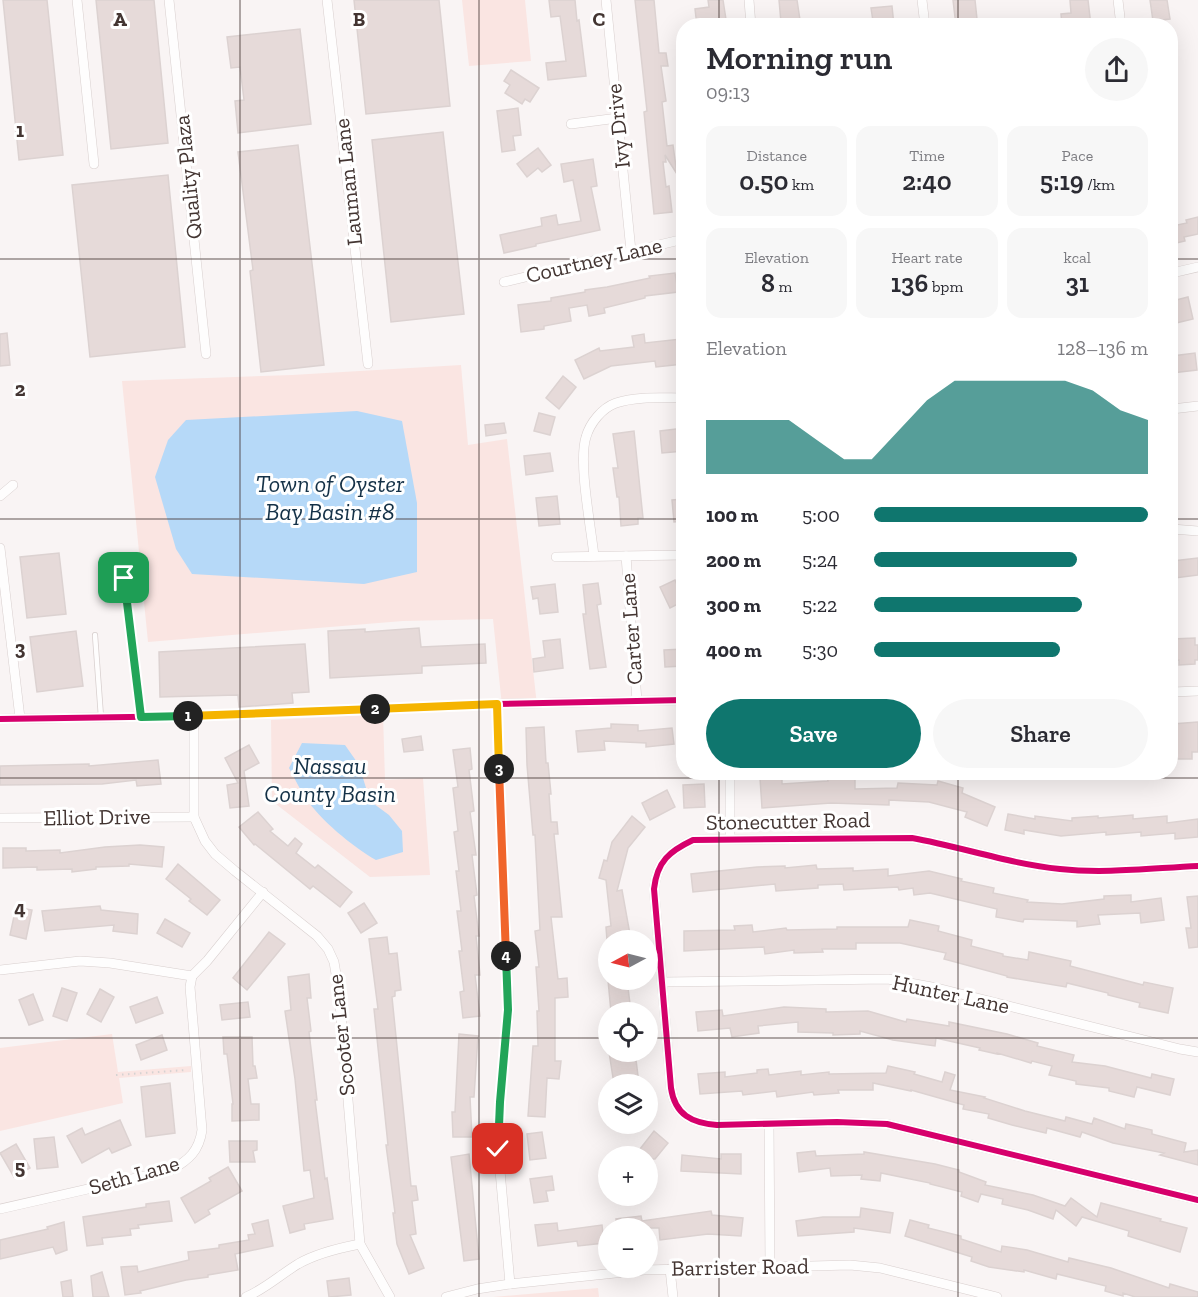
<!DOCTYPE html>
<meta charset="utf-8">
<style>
:root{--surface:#fff;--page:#f7f7f7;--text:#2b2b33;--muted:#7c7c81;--accent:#0f766e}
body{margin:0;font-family:"Zilla Slab",serif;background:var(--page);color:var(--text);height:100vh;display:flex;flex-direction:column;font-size:22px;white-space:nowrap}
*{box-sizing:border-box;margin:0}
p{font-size:20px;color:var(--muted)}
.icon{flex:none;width:33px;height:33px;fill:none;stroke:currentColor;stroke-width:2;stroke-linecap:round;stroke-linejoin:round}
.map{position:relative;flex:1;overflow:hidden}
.side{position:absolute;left:676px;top:18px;width:502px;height:762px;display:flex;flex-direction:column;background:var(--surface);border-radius:24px;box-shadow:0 6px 24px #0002}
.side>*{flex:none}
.needle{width:39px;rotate:263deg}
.buttons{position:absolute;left:598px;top:930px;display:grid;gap:12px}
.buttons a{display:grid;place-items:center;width:60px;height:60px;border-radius:50%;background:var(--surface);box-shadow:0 6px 24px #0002;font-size:30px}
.pin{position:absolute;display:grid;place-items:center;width:51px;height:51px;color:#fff;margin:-26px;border-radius:12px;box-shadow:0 3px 9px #0006}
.km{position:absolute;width:30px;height:30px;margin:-15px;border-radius:50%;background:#222;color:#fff;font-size:16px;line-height:30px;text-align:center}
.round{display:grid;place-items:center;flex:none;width:63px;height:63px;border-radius:32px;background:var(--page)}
.head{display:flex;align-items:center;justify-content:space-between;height:102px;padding:0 30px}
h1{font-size:33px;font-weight:600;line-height:45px}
.metrics{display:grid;grid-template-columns:repeat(3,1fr);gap:9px;height:102px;padding:6px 30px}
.metrics div{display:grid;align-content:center;border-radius:15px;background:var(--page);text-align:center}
.metrics b{font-size:26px;font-weight:600}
.metrics small{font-size:16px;font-weight:400}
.metrics p{font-size:16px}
.chart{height:168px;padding:12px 30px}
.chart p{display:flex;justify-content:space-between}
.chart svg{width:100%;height:108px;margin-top:6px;fill:var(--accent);opacity:.7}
.action{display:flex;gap:12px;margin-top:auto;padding:12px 30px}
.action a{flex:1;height:69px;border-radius:36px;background:var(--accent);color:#fff;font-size:24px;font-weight:600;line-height:69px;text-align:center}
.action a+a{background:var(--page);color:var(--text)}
ul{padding:0 30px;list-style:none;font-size:20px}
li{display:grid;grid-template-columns:96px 72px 1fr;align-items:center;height:45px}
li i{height:15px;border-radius:8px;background:var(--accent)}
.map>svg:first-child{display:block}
.green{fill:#fae5e2}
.water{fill:#b6d9f8}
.building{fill:#e6dad9;stroke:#dcd2d1;stroke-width:1.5}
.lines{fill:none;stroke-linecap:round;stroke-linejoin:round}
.service-casing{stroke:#d8cfce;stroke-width:6}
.minor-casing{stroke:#d8cfce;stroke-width:10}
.path{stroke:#d5d2d2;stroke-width:2;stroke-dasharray:1.5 4.5;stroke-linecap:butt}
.service{stroke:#fefdfd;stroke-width:4.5}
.minor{stroke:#fefdfd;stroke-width:9}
.cycleway-casing{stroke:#fff;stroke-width:10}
.cycleway{stroke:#d6006c;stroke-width:6}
.split-1-casing{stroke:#fff;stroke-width:12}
.split-2-casing{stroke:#fff;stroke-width:12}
.split-3-casing{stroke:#fff;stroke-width:12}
.split-4-casing{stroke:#fff;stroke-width:12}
.split-5-casing{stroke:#fff;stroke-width:12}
.split-1{stroke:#22a559;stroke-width:8}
.split-2{stroke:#f5b400;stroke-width:8}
.split-3{stroke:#f5b400;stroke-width:8}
.split-4{stroke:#f0652b;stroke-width:8}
.split-5{stroke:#22a559;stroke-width:8}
.grid{fill:none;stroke:#433532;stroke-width:1.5;stroke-opacity:0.55}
.labels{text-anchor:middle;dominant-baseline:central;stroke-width:6;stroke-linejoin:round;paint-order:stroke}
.street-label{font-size:22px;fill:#433532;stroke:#fff}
.water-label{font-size:24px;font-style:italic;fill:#143147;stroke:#fff}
.grid-label{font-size:20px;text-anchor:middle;font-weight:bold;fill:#433532;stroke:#fff;stroke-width:6;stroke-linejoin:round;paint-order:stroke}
</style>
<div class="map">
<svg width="1198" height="1297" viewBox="0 0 1198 1297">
<rect width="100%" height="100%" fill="#f9f4f4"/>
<g class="green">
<path d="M462 0H525L531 61 469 66Z"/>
<path d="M461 365 468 445 507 439 537 705 502 706 493 619 403 621 148 642 122 381 292 375Z"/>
<path d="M383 714 385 780 423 778 430 875 370 877 272 801 271 720Z"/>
<path d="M112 1034 118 1072 191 1066V1072L119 1078 123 1103 0 1131V1048Z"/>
<path d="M598 1288 599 1297H493Z"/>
</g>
<g class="water">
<path d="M357 411 402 421 417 503V572L364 584 192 574 176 549 155 477 168 440 186 420Z"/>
<path d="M302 743 345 745 359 765 370 801 389 815 402 831 403 852 376 860C353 847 319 819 305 797 299 788 294 777 289 768Z"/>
</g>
<g class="building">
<path d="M3 0H47L63 155 19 160Z"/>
<path d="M96 0H154L168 143 111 149Z"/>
<path d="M354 0H439L450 106 366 114Z"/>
<path d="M549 0H575L577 21 579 20 586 76 548 80 546 63 566 61 560 16 551 17Z"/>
<path d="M635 0H654L659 53H666L668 66H661L666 101 662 102 667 146 673 145 677 174 665 155 666 162H663L666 187 669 186 672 212 654 214 644 112 647 111Z"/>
<path d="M708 0H723L727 26H697L695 9 709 7Z"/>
<path d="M779 0H797L800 20 781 22Z"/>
<path d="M953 0H975L977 19 974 20V26H956Z"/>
<path d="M1070 0H1088L1091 26H1062L1061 14 1071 13Z"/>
<path d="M1150 0H1167L1170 19 1153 21Z"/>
<path d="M892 6 894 26H877V20L873 21 871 8Z"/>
<path d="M300 29 311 124 238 133 235 101 244 100 240 67 231 68 227 37Z"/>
<path d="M511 70 539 88 530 102 525 99 522 104 505 93 510 85 504 81Z"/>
<path d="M518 108 521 135 513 136 515 150 502 152 497 111Z"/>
<path d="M443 132 464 314 391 322 372 140Z"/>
<path d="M298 145 324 365 261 372 250 271 253 270 238 152Z"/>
<path d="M538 148 551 165 542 172 538 168 527 177 517 164Z"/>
<path d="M593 159 597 186 591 187 600 230 536 244V246L504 253 500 235 542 226 541 218 556 215 558 225 581 221 573 180 564 182 561 164Z"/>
<path d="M168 175 185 347 90 357 72 185Z"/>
<path d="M1198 217V234L1184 237 1185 241 1172 244V226L1187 223 1186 220Z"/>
<path d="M675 273 678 292 645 296V298L604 308 605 313 589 316 587 305 569 308 571 321 544 326V329L521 332 518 305 551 301V298L585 292V290L607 287 650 278 649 276Z"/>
<path d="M1188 297 1193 319 1172 324V301Z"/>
<path d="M7 333 10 365 0 366V334Z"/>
<path d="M644 334 645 343 681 339 683 364 656 367 655 361 611 366 584 379 575 360 599 348 600 351 634 347 632 336Z"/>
<path d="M1195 353 1197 370 1172 373V356Z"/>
<path d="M563 376 576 387 559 409 546 398Z"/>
<path d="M539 413 555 417 550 435 534 431Z"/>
<path d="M504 423 506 433 486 436 485 425Z"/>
<path d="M684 428V451L662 453 660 431Z"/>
<path d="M634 431 643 518H638V524L621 526 619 497H617L613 468H618L613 434Z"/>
<path d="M550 453 553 471 526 475 524 456Z"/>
<path d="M557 496 560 524 539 526 536 498Z"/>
<path d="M684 499V521L674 522 672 500Z"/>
<path d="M59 553 66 614 27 618 20 557Z"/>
<path d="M1198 558V575L1175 578 1173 561Z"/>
<path d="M675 580 684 601 670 608 660 587Z"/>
<path d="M598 583 601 604 597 605 606 667 590 669 583 614H586L583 585Z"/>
<path d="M555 584 558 612 540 614 538 598 533 599 531 587Z"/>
<path d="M419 628 421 647 485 644 486 663 422 666V673L330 678 328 631 365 629V632Z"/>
<path d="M76 631 83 686 37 692 30 637Z"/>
<path d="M1195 638V645H1198V660H1195V664L1179 665V660L1172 661V639Z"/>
<path d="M560 639 563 668 534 672 533 659 545 657 543 641Z"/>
<path d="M305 644 309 692 292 693 293 703 239 707 238 695 160 697 159 652Z"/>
<path d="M684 649V666L665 667 664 650Z"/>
<path d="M1198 722V752H1192V759H1172V724Z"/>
<path d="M611 724 638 725V731L672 728 674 744 646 747V743L604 741 605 750 578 752 576 731 611 728Z"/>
<path d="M544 727 546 763H548L551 794H549L551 822H557L558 834H554L562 917H551L558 979 567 978 568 997 555 998V1061H561L559 1079 547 1078 545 1117 528 1116 533 1046H538L537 1011H539L536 967H539L535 931 540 930 535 835H533L527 765 526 728Z"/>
<path d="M421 736 423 750 404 752 402 739Z"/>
<path d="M249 745 259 763 244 771 249 806 230 808 227 785 238 783 225 758Z"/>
<path d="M470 748 472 769 469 770 474 811 470 812 476 855H472L477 895 474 896 479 936H476L480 975H475L480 1016 463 1018 460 992 464 991 459 951H462L457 911H461L456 871H459L454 832 458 831 453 788 458 787 453 750Z"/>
<path d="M158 760 161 784 137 786 136 780 102 784 0 785V766L89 764V766Z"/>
<path d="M782 776V784L828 781 827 778 855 777V789L897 788 898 783 937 785 938 781 963 788 962 793 995 807 987 826 965 817 967 812 929 802 889 800V805L831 803 762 808 760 778Z"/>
<path d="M704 784 705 807 684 808 683 785Z"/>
<path d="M667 790 675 807 650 820 642 803Z"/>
<path d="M258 812 273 829 270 831 288 846 295 838 302 844 296 853 315 868 318 865 352 892 340 907 313 886 310 889 255 844 254 845 239 827Z"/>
<path d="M1008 814 1035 819V816L1072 821V818L1098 816V818L1133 815V819L1167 816V823L1198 819V837L1175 839V833L1141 836V832L1106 835V832L1061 836 1024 830V834L1005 830Z"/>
<path d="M632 816 645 827 628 848 617 891 622 890 631 940H607L606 927 611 926 606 880 599 878 604 860 607 861 612 842Z"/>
<path d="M140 845 164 847 162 867 129 864V866L96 867V869L72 872V869L37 870V867L3 868V848H26V851L60 850V853L105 847Z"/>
<path d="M178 864 220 900 207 915 189 901 191 899 166 879Z"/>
<path d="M816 865 817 869 853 868V871L888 869V876L929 871 962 879 961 881 994 888 993 893 1028 900 1027 902 1062 904 1104 899V896L1131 895V902L1161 898 1164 920 1141 923 1140 913 1098 915 1100 924 1077 927V921L1024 919 1023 922 996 917 997 909 930 893 914 895 913 888 899 890 898 887 844 890 843 884 818 885V888L776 891 775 884 693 892 691 874 757 867 785 866V868Z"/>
<path d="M1198 896V947L1189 948 1186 928H1191L1187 897Z"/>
<path d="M364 903 377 923 361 933 348 913Z"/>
<path d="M100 906 101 910 138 914 137 934 113 931 114 925 45 931 42 911Z"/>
<path d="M16 907 32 910 26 939 10 935Z"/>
<path d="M165 919 190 933 182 947 157 933Z"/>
<path d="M910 920 939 926 938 931 972 940 971 946 1003 954V956L1028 960 1029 952 1071 961 1070 966 1143 985 1144 982 1173 988 1168 1013 1139 1007 1140 1003 1108 995V993L1067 983 1066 987 1007 977V976L944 959 946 953 900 943H856V949H822L823 952 794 953V950L765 954 764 947 684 951V931L735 930 734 926 752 925 753 932 786 928 787 930 837 929V927H908Z"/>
<path d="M269 932 285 944 247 990 233 978Z"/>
<path d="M387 937 389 954 397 953 401 990 395 991V996L392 997 411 1186H416L418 1200 412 1201 416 1234 410 1235 424 1268 409 1274 397 1244 393 1213H395L386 1145H388L374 1009H378L369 939Z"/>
<path d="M309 974 311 998H307L311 1031 309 1032 317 1100H315L325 1179 327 1178 333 1219 304 1224 305 1229 290 1233 283 1206 314 1198 310 1170 304 1171 295 1079 285 1011 291 1010 288 977Z"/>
<path d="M608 980H627L631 1012H611Z"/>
<path d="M62 988 77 993 67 1021 53 1016Z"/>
<path d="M100 989 114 997 101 1022 87 1014Z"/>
<path d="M33 994 43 1020 29 1025 19 1000Z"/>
<path d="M157 997 163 1013 136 1023 130 1007Z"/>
<path d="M248 1002 250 1017 222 1020 220 1005Z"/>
<path d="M784 1007 826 1009V1012L868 1011 906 1022 907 1019 949 1026V1022L1007 1034 1038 1043 1037 1046 1074 1055 1072 1062 1105 1066 1151 1078 1152 1074 1174 1079 1170 1095 1137 1087 1134 1097 1109 1091V1088L1076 1084V1081L1049 1075 1052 1066 1032 1061 1031 1063 997 1053V1054L979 1050 980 1048 936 1038 935 1046 893 1040 860 1031V1034L833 1035V1033L798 1032V1022L758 1026 759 1033 732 1037 730 1028 698 1031 696 1012 722 1010 723 1016Z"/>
<path d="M459 1034 478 1036 474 1097H470L472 1137H453L452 1112H455Z"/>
<path d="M162 1035 167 1050 141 1060 136 1045Z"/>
<path d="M223 1037H252L253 1066H255L257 1078 248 1079 251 1104H259V1120L232 1121V1104H233L227 1054H224Z"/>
<path d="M609 1052H632L633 1061 636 1060 639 1084H614Z"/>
<path d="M888 1066 915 1072 914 1074 942 1082 945 1072 955 1075 950 1090 985 1097 984 1098 1025 1111 1065 1121 1066 1117 1092 1124 1094 1118 1125 1129 1126 1124 1152 1130V1134L1186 1143 1184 1152 1198 1150V1165L1160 1155 1164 1153 1113 1143 1082 1132 1080 1137 1047 1128 1046 1133 1012 1125 988 1118 989 1114 963 1109 964 1105 911 1090V1091L873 1083V1090H838L839 1093 814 1095 813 1092 777 1097 776 1091 743 1095 742 1091 700 1094 698 1074 725 1072V1077L757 1073V1070L768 1069 769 1075 801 1071V1075L829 1072V1074L886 1073Z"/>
<path d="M170 1083 175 1133 146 1137 141 1087Z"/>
<path d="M120 1120 131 1145 112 1153 109 1148 82 1163 67 1136 82 1128 85 1135Z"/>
<path d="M654 1131 668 1143 655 1159H651L640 1149Z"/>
<path d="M542 1132 546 1158 530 1160 527 1134Z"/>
<path d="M54 1137 58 1167 37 1169 34 1139Z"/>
<path d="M229 1141H257V1150L253 1151 255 1162H230Z"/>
<path d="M16 1144 30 1168 14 1177 0 1153Z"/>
<path d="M815 1151 816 1156 864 1154V1152L935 1164 959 1170V1172L986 1182 985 1185 1033 1195 1065 1206 1071 1198 1097 1217 1101 1203 1161 1219 1160 1221 1187 1228 1180 1252 1128 1236 1129 1231 1082 1217 1076 1226 1056 1210 1053 1219 1028 1210 1002 1204 1003 1199 981 1194 978 1202 961 1196 962 1192 930 1184V1183L881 1173 880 1181 861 1179 862 1175 831 1176 830 1168 799 1172 797 1153Z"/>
<path d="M469 1154 479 1259 464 1261 451 1157Z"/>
<path d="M721 1154H741V1174L681 1171 682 1155 721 1159Z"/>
<path d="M228 1167 242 1191 208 1210 210 1214 195 1223 181 1198 211 1181 209 1178Z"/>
<path d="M552 1176 554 1190 546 1191 548 1201 534 1203 530 1179Z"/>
<path d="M169 1201 172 1221 138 1225 139 1228 130 1229 131 1235 102 1238 103 1244 87 1246 83 1217 146 1207V1204Z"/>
<path d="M861 1208 893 1213 890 1233 854 1228V1232L798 1236 796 1221 823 1217H860Z"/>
<path d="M711 1211 712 1215 743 1218 741 1236 708 1234 660 1240 659 1228H617L616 1219 641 1216 642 1221Z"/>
<path d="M268 1220 273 1246 235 1254 238 1270 208 1275V1277L186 1280 140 1291 141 1293 125 1295 121 1267 137 1266 138 1272 189 1260 188 1252 219 1248V1245L249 1240 248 1235 255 1234 252 1224Z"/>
<path d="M910 1220 929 1225 928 1228 961 1236V1239L1001 1252 1002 1246 1027 1250 1068 1262 1069 1258 1111 1268 1169 1288 1170 1284 1198 1292V1297H1135L1123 1293V1296L1105 1291 1106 1286 1057 1274 1056 1279 1024 1270V1272L989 1267 971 1261 972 1257 905 1236Z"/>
<path d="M64 1222 67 1250 56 1254 53 1247 0 1259V1240L48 1229 47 1227Z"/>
<path d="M557 1223 558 1231 602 1225 604 1243 578 1246 577 1241 538 1246 535 1225Z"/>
<path d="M102 1272 109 1297H93L91 1276Z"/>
<path d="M349 1278 351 1295 329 1297 327 1281Z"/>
<path d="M71 1280 73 1297H63L61 1282Z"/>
</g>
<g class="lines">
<g class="service-casing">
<g id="service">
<path d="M124 578 141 717"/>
<path d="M95 635 101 717"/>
</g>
</g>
<g class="minor-casing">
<g id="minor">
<path d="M77 0 94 164"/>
<path d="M169 0 206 354"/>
<path d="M327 0 368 364"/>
<path d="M606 0 631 251"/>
<path d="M749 0 751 26"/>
<path d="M922 0 925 26"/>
<path d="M1118 0 1121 26"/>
<path d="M571 124 618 118"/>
<path d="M1172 273 1198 267"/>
<path d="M504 282 684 239"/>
<path d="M1172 409 1198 406"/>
<path d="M0 496 13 485"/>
<path d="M1172 529 1198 531"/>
<path d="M0 548 20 718"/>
<path d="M594 556C591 527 578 462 586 437 590 423 602 408 616 403 637 396 661 398 684 398"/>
<path d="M626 556 637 701"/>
<path d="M556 557 684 555"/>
<path d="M1172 692 1198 691"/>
<path d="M497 704 509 1010 500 1102 498 1148 510 1284"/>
<path d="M194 716V817L205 841 215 854 235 871 317 936 328 949 334 962 339 992 360 1244 390 1297"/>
<path d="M0 719 194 716 497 704 684 700"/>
<path d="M730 772V839"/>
<path d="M0 818 194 817"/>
<path d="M1198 866C1153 868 1105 874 1060 869 1010 864 962 847 912 838L693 840C670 851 657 861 654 889L671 1088C675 1115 692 1123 717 1125L837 1122 887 1124 1198 1200"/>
<path d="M0 970 80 961 110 963 192 976"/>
<path d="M192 976 207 961 263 892"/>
<path d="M662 982 888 979 937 988 1180 1049 1198 1052"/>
<path d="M769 1124 770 1266"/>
<path d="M0 1209 171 1170C189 1160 199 1151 202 1130L190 987 192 976"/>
<path d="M670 1269 673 1297"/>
<path d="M246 1297C265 1289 280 1275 298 1264 317 1253 339 1248 360 1244"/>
<path d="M446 1297 477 1289 510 1284 644 1270 850 1265 880 1268 997 1297"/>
</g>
</g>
<path class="path" d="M116 1075 186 1070"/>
<use href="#service" class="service"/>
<use href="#minor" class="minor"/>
<g class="cycleway-casing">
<g id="cycleway">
<path d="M0 719 194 716 497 704 684 700"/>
<path d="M1198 866C1153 868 1105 874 1060 869 1010 864 962 847 912 838L693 840C670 851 657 861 654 889L671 1088C675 1115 692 1123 717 1125L837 1122 887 1124 1198 1200"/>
</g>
</g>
<use href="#cycleway" class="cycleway"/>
</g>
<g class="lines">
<g class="split-1-casing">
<path id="split-1" d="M124 578 141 717 188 716"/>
</g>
<g class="split-2-casing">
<path id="split-2" d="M188 716 375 709"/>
</g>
<g class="split-3-casing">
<path id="split-3" d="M375 709 497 704 499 769"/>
</g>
<g class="split-4-casing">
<path id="split-4" d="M499 769 506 956"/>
</g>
<g class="split-5-casing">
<path id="split-5" d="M498 1149 500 1102 508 1010 506 956"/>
</g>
<use href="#split-1" class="split-1"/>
<use href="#split-2" class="split-2"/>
<use href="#split-3" class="split-3"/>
<use href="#split-4" class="split-4"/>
<use href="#split-5" class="split-5"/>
</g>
<path class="grid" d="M240 0V1297M479 0V1297M719 0V26M958 0V26M0 259H684M1172 259H1198M0 519H684M1172 519H1198M719 772V1297M958 772V1297M0 778H1198M0 1038H609M648 1038H1198"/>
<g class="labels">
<g class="street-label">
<text transform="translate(618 126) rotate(-96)">Ivy Drive</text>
<text transform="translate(188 177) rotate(-96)">Quality Plaza</text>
<text transform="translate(348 182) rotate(-96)">Lauman Lane</text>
<text transform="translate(594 260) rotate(-13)">Courtney Lane</text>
<text transform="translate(631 629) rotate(-94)">Carter Lane</text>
<text transform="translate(97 817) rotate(-1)">Elliot Drive</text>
<text transform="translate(788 821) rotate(-1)">Stonecutter Road</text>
<text transform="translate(951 994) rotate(12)">Hunter Lane</text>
<text transform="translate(341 1035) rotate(-96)">Scooter Lane</text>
<text transform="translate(134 1175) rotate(-16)">Seth Lane</text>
<text transform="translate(740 1267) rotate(-1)">Barrister Road</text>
</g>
<g class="water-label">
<text x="330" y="483">Town of Oyster<tspan x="330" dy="28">Bay Basin #8</tspan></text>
<text x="330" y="765">Nassau<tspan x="330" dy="28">County Basin</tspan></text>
</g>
</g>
<g class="grid-label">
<text x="120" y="26">A</text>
<text x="359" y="26">B</text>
<text x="599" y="26">C</text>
<text x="20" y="137">1</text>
<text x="20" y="396">2</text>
<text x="20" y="655">3</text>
<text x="20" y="915">4</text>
<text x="20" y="1174">5</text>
</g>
</svg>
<div class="buttons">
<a><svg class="needle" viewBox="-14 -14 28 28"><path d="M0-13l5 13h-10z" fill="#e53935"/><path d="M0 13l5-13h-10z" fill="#7c7c81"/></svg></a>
<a><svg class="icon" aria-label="locate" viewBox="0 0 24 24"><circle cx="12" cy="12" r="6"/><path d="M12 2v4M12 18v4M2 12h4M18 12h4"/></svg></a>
<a><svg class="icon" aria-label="layers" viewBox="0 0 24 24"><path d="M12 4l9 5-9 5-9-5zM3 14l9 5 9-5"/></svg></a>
<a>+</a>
<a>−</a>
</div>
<div class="pin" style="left:124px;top:578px;background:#1e9e55"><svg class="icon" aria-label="arrive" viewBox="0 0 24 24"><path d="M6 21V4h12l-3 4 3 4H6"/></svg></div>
<div class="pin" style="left:498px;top:1149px;background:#d93025"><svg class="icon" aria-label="check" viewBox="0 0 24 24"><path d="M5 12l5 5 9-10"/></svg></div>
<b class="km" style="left:188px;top:716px">1</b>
<b class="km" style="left:375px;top:709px">2</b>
<b class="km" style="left:499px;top:769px">3</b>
<b class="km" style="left:506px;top:956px">4</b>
<section class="side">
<div class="head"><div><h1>Morning run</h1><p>09:13</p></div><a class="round"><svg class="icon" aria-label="share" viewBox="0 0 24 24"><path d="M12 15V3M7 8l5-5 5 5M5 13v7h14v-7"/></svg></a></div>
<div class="metrics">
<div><p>Distance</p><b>0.50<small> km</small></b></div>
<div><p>Time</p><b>2:40</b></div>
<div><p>Pace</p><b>5:19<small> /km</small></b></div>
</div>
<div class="metrics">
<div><p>Elevation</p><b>8<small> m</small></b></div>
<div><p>Heart rate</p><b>136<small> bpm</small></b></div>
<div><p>kcal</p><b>31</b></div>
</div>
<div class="chart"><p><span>Elevation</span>128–136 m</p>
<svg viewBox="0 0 160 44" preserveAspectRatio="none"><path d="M0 44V22L10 22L20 22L30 22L40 30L50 38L60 38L70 26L80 14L90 6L100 6L110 6L120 6L130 6L140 10L150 18L160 22V44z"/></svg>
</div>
<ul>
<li><b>100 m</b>5:00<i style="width:100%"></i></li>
<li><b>200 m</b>5:24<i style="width:74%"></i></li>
<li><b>300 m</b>5:22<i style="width:76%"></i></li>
<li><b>400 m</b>5:30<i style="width:68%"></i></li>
</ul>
<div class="action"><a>Save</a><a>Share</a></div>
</section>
</div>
